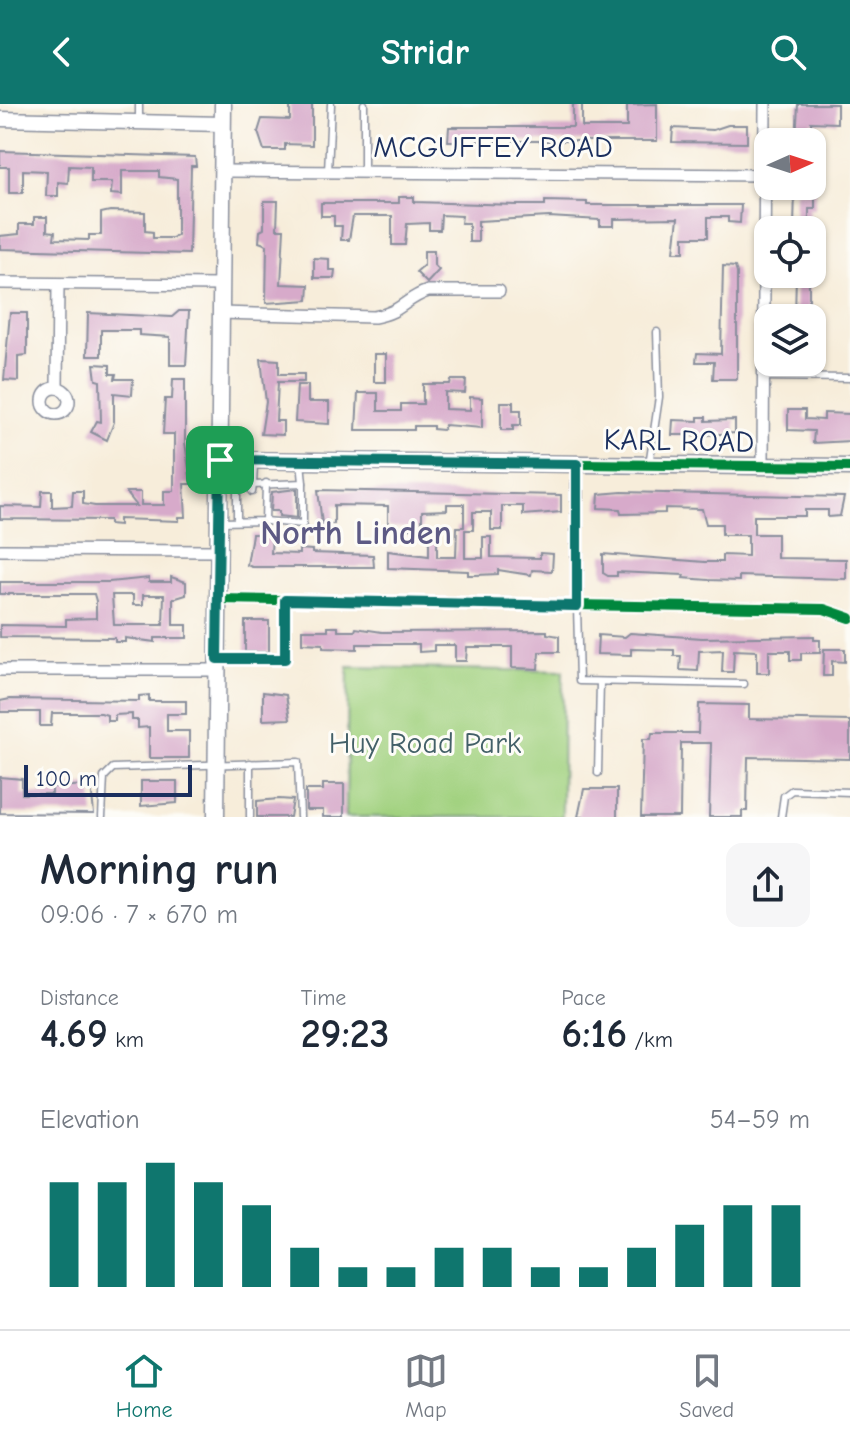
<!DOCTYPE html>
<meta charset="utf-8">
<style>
:root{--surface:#fff;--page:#f6f6f7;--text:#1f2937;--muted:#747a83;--line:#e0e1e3;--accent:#0f766e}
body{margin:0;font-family:"Comic Neue",sans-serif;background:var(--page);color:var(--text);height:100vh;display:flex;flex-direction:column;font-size:30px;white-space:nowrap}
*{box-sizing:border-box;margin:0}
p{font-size:26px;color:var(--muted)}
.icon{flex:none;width:44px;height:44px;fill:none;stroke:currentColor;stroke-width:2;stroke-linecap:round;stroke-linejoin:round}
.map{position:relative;height:713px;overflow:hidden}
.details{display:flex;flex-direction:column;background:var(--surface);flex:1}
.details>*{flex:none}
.needle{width:52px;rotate:87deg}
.fabs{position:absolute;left:754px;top:24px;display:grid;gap:16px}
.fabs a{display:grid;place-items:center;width:72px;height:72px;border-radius:16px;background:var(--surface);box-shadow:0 2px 6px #0004;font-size:40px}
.scale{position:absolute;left:24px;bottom:20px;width:168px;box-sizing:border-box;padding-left:8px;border:4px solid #1b2f5e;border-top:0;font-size:22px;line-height:28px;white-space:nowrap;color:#1b2f5e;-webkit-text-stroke:6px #fdfcf7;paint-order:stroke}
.pin{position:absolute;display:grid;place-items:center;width:68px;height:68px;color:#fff;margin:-34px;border-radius:16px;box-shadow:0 4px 12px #0006}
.round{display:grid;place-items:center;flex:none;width:84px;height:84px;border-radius:16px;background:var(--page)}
.headline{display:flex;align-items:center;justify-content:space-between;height:136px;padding:0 40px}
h1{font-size:44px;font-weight:800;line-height:60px}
.stats{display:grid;grid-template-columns:repeat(3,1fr);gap:12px;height:136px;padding:8px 40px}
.stats div{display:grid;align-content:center}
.stats b{font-size:40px;font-weight:800}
.stats small{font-size:22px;font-weight:400}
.stats p{font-size:22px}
.chart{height:224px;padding:16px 40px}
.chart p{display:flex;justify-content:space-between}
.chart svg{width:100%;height:144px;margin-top:8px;stroke:var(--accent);stroke-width:6}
header{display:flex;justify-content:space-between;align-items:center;height:104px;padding:0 40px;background:var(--accent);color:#fff;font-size:36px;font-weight:800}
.tab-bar{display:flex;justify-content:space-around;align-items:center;height:112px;border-top:2px solid var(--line);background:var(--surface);font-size:22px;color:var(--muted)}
.tab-bar a{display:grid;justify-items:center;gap:4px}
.tab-bar .current{color:var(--accent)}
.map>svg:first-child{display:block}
.green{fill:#a1d17f;stroke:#5e806e;stroke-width:2}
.building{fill:#d7aaca;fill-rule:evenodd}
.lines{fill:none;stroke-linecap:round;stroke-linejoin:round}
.service-casing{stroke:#898e9c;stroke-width:9}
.minor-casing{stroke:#898e9c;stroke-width:14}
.tertiary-casing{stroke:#898e9c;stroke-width:17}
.secondary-casing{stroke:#898e9c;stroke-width:19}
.service{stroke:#fff;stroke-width:6}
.minor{stroke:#fff;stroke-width:11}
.tertiary{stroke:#fff;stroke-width:14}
.secondary{stroke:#fff;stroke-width:16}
.cycleway-casing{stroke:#fdfcf7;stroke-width:15}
.cycleway{stroke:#00873e;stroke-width:10}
.route-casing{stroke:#fff;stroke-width:16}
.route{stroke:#0f766e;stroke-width:10}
.labels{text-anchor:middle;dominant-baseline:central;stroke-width:6;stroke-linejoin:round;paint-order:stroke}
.street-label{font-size:30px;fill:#1b2f5e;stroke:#fdfcf7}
.park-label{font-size:30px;fill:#436068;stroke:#fdfcf7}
.quarter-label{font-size:34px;font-weight:bold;fill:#5d5a84;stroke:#fdfcf7}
</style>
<header><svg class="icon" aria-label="back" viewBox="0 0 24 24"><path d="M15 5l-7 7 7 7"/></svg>Stridr<svg class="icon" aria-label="search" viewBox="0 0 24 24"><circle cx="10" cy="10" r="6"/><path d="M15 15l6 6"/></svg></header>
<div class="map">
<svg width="850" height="713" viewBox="0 0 850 713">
<rect width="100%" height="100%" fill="#fdfcf7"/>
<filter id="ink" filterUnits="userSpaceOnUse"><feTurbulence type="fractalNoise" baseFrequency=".0125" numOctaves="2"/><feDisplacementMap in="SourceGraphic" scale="16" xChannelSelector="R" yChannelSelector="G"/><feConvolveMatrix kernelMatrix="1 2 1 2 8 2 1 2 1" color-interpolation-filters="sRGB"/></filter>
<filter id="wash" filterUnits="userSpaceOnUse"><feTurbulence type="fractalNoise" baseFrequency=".006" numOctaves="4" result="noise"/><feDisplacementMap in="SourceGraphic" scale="32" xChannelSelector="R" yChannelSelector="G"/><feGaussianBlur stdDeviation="1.8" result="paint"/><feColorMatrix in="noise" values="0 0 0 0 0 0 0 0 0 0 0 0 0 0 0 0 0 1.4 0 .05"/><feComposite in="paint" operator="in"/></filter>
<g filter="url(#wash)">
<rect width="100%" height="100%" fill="#f7edda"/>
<path class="green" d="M348 563 563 567 562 713H346Z"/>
<g id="blocks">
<g class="building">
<path d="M290 0H312V41L285 40V46H264L258 28 262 15 290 16Z"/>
<path d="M573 0H582V23H627V1L657 0V37H448L449 23H573Z"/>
<path d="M798 0H837V19L811 18V38H796Z"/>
<path d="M728 21H747V39L672 38 673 24 713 26Z"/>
<path d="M0 47 195 53 196 62H191L189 150 0 145V132L19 130V120H34V113H47V127L55 128 54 135 89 136V131H101V109L110 107 145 108V127L153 128V134H172L177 131V75L159 73V67H122V91L111 90 112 78H91V63L69 62 68 79 58 78V92H46L47 67 23 66V89H9V63H0Z"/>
<path d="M795 87H815V105H809V126L794 123Z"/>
<path d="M399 93H414V98L517 101H545V97L587 98V101H741L740 119 728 118V113H708V133H684V148H674L678 114 614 115V122H600V116L549 113 478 117V138H469V119H461L462 112 441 111 440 126H429V119L407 120 405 141H392V112H353L349 136H341L342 122H334V112H321V99H399Z"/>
<path d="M264 97H278L277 125H284L281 180 309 181 308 196 266 199 267 141 259 138 260 127 264 125Z"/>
<path d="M424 147H434V161L439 166 427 179 416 168 424 161Z"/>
<path d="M314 154 329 155V166H335L334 174H314Z"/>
<path d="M723 162 735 163 737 169V275H713L714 258H696L697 249 721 250Z"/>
<path d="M796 170H809V214H795Z"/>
<path d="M179 207H189L186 261H170V233L139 231V226H101V252H87L88 209 172 213Z"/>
<path d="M10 209H27V251L18 252V277L4 276Z"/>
<rect x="374" y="250" width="12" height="28"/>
<path d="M261 255 279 256V270H304V278H278L276 317H283V331L261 330 266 298Z"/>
<path d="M94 260 110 261V270H116L115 275H133L132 291 114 289V318L107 336 91 328 97 317 101 318 100 277 96 276Z"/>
<path d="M173 275H185V338L191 380H184L186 413H179V417L119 415V421L109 420V416L0 415V402L41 403 42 387H52V403L72 402 73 387H83V400L95 402H137L126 388H141V401H164V387H174V330H163L165 295H172Z"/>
<path d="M451 276H466L465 289 445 288V305L470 306V293L482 294V324L445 321 443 326 433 325V322H414V326H356L358 289H378V307H401V300H423V280H450Z"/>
<path d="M297 281H308V298H329V320L295 318Z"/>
<path d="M501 298H513V306H521V321H513V326H501Z"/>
<path d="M788 306H805V315L824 316V309L850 310V337L813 339 814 327 788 326Z"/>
<path d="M698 313H706V317L735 316V329L705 331V339L698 338V331H672L673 316 698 317Z"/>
<path d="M297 385V414L279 412V407H271L272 388Z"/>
<path d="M318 386 561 391V408L523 411V402H502V426H491V408H473V426H465V454H483V433H491V453L540 454V449L553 450 552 467 532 466 531 471 498 466V470L476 471H468V467L388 464V447L429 452V432H437V453H456L457 423H464V400H447V406L422 407V425L388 423V402L334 401V420H322Z"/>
<path d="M622 388 844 393 840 412 828 413V406H805V412H754V430H777V454L846 455V475L739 472V477L709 476 683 474 684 471 617 468V472H608L603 469V450L705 458H722V451L748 452V431H722V420H706L702 405 665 404V409L621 410 620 405 598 404 599 390Z"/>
<path d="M252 430H272L271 449 299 450V445L312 446V449L373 451 374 463H252L247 461Z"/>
<path d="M171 473 186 478V491L173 495V521H187V534H155V538L125 534V538H115V534L0 533V521L66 522V515L96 514V497L94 490H0V478H109L149 474V478H171ZM112 491H133V501H143V491H164L163 521H114Z"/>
<rect x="245" y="517" width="24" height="31"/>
<path d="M328 523H338V527H355L356 524 382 528 547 527V530L559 532V548H539L538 565 512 564V543H467L466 557H455V541H434V547L419 548V540H357V545L323 544V540L302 539V526H328Z"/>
<path d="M630 529 702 534 814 532V536H820V549H801V556H790V547H769V569H757V547L734 546 733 568H722L723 546 699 547 698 567 680 566 681 552H674V546L631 545V551L597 550 598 531 625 533Z"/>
<path d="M824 545H845V558L832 557V572H823Z"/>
<path d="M263 588 286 591 290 615 263 616Z"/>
<path d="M149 591V597H186V610H167V627H189V654H149V623L138 624V616H132V610L115 611V617H107V611L101 609H52L51 622H40V608H0V597L10 595 139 597V592Z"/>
<path d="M699 600 749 601V615L850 617V655L748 653 747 707H742V713H709L711 639H681L680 713H641L643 635H651L652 629H698Z"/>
<path d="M0 673 22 675V690H52V683L91 681 94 710 0 709Z"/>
<path d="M141 677H177V699L141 702Z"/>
<path d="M323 680H344V713H323V706H306V686H323Z"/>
<path d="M584 685H617V713H578Z"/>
<path d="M279 695 293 696 290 713H257V697Z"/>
</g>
</g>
</g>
<g filter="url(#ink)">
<use href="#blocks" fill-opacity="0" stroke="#898e9c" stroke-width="2"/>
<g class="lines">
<g class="service-casing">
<g id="service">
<path d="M139 0V16"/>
<path d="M328 68 331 0"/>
<path d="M364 68V0"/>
<path d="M764 273 850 274"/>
<path d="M254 360 253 381 303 379 301 357"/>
<path d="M649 361 659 293 657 228"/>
<path d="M237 417V382L253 381 252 388"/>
<path d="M265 417 303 420V379"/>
<path d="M222 418 265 417 266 379"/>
<path d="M577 503 579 577 744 580"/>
<path d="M220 555H285V496"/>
<path d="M598 669 600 578"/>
<path d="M102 713 104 673 113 664 298 658 300 713"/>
<path d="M250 713V659"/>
<path d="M781 713 784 692 792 686 850 688"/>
</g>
</g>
<g class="minor-casing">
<g id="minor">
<path d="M222 67 764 71"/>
<path d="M0 179 220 181"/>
<path d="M220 209 374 213C403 208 404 195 428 187H499"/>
<path d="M57 284 58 180"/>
<circle cx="56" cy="297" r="13"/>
<path d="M577 360V502"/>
<path d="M763 362 765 0"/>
<path d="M0 446 217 447"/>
<path d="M217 495 824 505 850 514"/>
<path d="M0 566H217"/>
</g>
</g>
<g class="tertiary-casing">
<path id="tertiary" d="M0 15 223 20"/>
</g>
<g class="secondary-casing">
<g id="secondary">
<path d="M220 356 850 363"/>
<path d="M216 713 223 0"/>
</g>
</g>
<use href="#service" class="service"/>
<use href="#minor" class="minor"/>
<use href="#tertiary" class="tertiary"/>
<use href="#secondary" class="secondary"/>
<g class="cycleway-casing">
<g id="cycleway">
<path d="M220 356 850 363"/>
<path d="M217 495 824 505 850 514"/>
</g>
</g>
<use href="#cycleway" class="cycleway"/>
</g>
</g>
<g class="lines" filter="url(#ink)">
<g class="route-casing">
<path id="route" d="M220 356 577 360V502L285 496V555H217Z"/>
</g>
<use href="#route" class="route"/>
</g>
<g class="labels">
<g class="street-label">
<text x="493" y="43">MCGUFFEY ROAD</text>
<text transform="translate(679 337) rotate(1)">KARL ROAD</text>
</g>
<g class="park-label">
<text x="425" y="639">Huy Road Park</text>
</g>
<g class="quarter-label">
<text x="356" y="429">North Linden</text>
</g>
</g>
</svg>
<div class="fabs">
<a><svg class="needle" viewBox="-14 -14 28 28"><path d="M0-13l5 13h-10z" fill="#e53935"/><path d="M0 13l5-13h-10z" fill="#747a83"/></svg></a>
<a><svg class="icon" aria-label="locate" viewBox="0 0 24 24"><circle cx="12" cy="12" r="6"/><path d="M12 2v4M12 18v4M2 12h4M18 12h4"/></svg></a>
<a><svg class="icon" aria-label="layers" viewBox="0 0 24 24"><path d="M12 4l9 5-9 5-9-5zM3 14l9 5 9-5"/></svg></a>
</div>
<div class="scale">100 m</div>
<div class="pin" style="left:220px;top:356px;background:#1e9e55"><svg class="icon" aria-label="arrive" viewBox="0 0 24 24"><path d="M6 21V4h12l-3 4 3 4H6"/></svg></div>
</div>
<section class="details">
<div class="headline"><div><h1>Morning run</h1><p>09:06 · 7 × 670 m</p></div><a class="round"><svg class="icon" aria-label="share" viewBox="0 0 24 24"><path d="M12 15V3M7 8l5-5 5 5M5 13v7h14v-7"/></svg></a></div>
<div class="stats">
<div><p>Distance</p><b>4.69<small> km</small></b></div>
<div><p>Time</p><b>29:23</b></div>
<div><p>Pace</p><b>6:16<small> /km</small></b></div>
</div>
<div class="chart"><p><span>Elevation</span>54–59 m</p>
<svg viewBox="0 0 160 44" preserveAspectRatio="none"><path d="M5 44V12M15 44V12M25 44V6M35 44V12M45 44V19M55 44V32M65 44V38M75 44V38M85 44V32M95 44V32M105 44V38M115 44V38M125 44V32M135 44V25M145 44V19M155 44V19"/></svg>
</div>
</section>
<nav class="tab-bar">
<a class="current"><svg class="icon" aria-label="home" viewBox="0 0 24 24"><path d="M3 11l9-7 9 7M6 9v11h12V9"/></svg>Home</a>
<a><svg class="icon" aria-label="map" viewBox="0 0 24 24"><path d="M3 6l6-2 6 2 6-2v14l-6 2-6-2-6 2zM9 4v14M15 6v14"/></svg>Map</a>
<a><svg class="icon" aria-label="saved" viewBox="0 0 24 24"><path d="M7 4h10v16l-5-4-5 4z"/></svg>Saved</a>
</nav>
